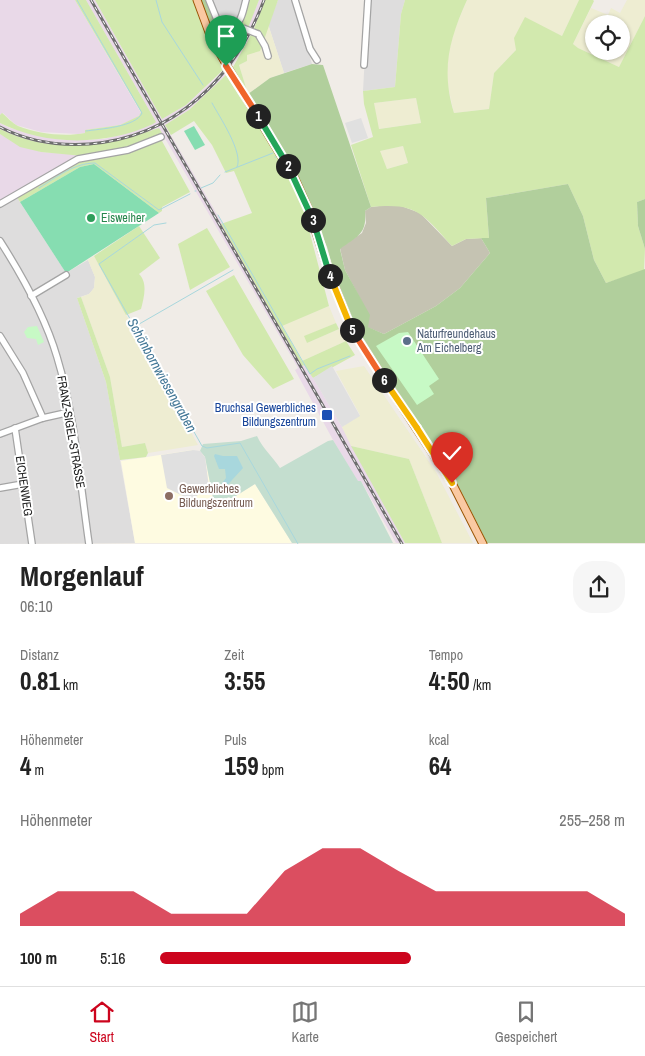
<!DOCTYPE html>
<html lang="de">
<meta charset="utf-8">
<style>
:root{--surface:#fff;--page:#f6f6f6;--text:#222;--muted:#767676;--line:#e0e0e0;--accent:#cc041d}
body{margin:0;font-family:"Archivo Narrow",sans-serif;background:var(--page);color:var(--text);height:100vh;display:flex;flex-direction:column;font-size:19px;white-space:nowrap}
*{box-sizing:border-box;margin:0}
p{font-size:16px;color:var(--muted)}
.icon{flex:none;width:28px;height:28px;fill:none;stroke:currentColor;stroke-width:2;stroke-linecap:round;stroke-linejoin:round}
.map{position:relative;height:544px;overflow:hidden}
.details{display:flex;flex-direction:column;background:var(--surface);flex:1}
.details>*{flex:none}
.controls{position:absolute;left:585px;top:15px;display:grid;gap:10px}
.controls a{display:grid;place-items:center;width:45px;height:45px;border-radius:50%;background:var(--surface);box-shadow:0 1px 4px #0004;font-size:25px}
.pin{position:absolute;display:grid;place-items:center;width:42px;height:42px;color:#fff;margin:-51px -21px;border-radius:50% 50% 50% 0;rotate:-45deg;box-shadow:0 0 5px #0007}
.pin .icon{rotate:45deg}
.km{position:absolute;width:25px;height:25px;margin:-12px;border-radius:50%;background:#222;color:#fff;font-size:14px;line-height:25px;text-align:center}
.round{display:grid;place-items:center;flex:none;width:52px;height:52px;border-radius:20px;background:var(--page)}
.summary{display:flex;align-items:center;justify-content:space-between;height:85px;padding:0 20px}
h1{font-size:28px;font-weight:700;line-height:38px}
.stats{display:grid;grid-template-columns:repeat(3,1fr);gap:8px;height:85px;padding:5px 20px}
.stats div{display:grid;align-content:center}
.stats b{font-size:25px;font-weight:700}
.stats small{font-size:14px;font-weight:400}
.stats p{font-size:14px}
.chart{height:140px;padding:10px 20px}
.chart p{display:flex;justify-content:space-between}
.chart svg{width:100%;height:90px;margin-top:5px;fill:var(--accent);opacity:.7}
ul{padding:0 20px;list-style:none;font-size:16px}
li{display:grid;grid-template-columns:80px 60px 1fr;align-items:center;height:38px}
li i{height:12px;border-radius:6px;background:var(--accent)}
.tabs{display:flex;justify-content:space-around;align-items:center;height:70px;border-top:1px solid var(--line);background:var(--surface);font-size:14px;color:var(--muted)}
.tabs a{display:grid;justify-items:center;gap:2px}
.tabs .current{color:var(--accent)}
.map>svg:first-child{display:block}
.residential{fill:#dedddd}
.industrial{fill:#e9d9e8}
.education{fill:#fefbe1}
.construction{fill:#c5c3b2}
.farmland{fill:#eeedd2;fill-rule:evenodd}
.grass{fill:#d2e9ae;fill-rule:evenodd}
.forest{fill:#b1cf9c}
.wetland{fill:#c4decf}
.park{fill:#c7f9c5}
.pitch{fill:#86ddb1}
.parking{fill:#e0e0e0}
.water{fill:#a8d7dd}
.lines{fill:none;stroke-linecap:round;stroke-linejoin:round}
.stream{stroke:#a8d7dd;stroke-width:1}
.minor-casing{stroke:#a4a4a4;stroke-width:8}
.major-casing{stroke:#995503;stroke-width:9}
.minor{stroke:#fff;stroke-width:5.5}
.major{stroke:#fac9a2;stroke-width:7}
.rail-casing{stroke:#6e6e6e;stroke-width:3}
.rail{stroke:#fff;stroke-width:1;stroke-dasharray:4;stroke-linecap:butt}
.minor-bridge-casing{stroke:#a4a4a4;stroke-width:8;stroke-linecap:butt}
.minor-bridge{stroke:#fff;stroke-width:5.5}
.split-1-casing{stroke:#fff;stroke-width:10}
.split-2-casing{stroke:#fff;stroke-width:10}
.split-3-casing{stroke:#fff;stroke-width:10}
.split-4-casing{stroke:#fff;stroke-width:10}
.split-5-casing{stroke:#fff;stroke-width:10}
.split-6-casing{stroke:#fff;stroke-width:10}
.split-7-casing{stroke:#fff;stroke-width:10}
.split-8-casing{stroke:#fff;stroke-width:10}
.split-1{stroke:#f0652b;stroke-width:6}
.split-2{stroke:#22a559;stroke-width:6}
.split-3{stroke:#22a559;stroke-width:6}
.split-4{stroke:#22a559;stroke-width:6}
.split-5{stroke:#f5b400;stroke-width:6}
.split-6{stroke:#f0652b;stroke-width:6}
.split-7{stroke:#f5b400;stroke-width:6}
.split-8{stroke:#f5b400;stroke-width:6}
.leisure-dot{fill:#2e9e5b;stroke:#fff;stroke-width:2}
.service-dot{fill:#5c6f8a;stroke:#fff;stroke-width:2}
.transit-dot{fill:#1a4fb4;stroke:#fff;stroke-width:2}
.education-dot{fill:#8d6e63;stroke:#fff;stroke-width:2}
.labels{text-anchor:middle;dominant-baseline:central;stroke-width:4;stroke-linejoin:round;paint-order:stroke}
.leisure-label{font-size:12px;fill:#27864d;stroke:#fff;text-anchor:start}
.service-label{font-size:12px;fill:#4e5e75;stroke:#fff;text-anchor:start}
.transit-label{font-size:12px;fill:#164399;stroke:#fff;text-anchor:end}
.street-label{font-size:12px;fill:#202020;stroke:#fff}
.education-label{font-size:12px;fill:#785e54;stroke:#fff;text-anchor:start}
.water-label{font-size:14px;font-style:italic;fill:#447897;stroke:#fff}
</style>
<div class="map">
<svg width="645" height="544" viewBox="0 0 645 544">
<rect width="100%" height="100%" fill="#f0ece7"/>
<g class="residential">
<path d="M209 0H247L240 25 241 32 230 54Z"/>
<path d="M278 0H293L312 64 284 73 268 24Z"/>
<path d="M368 0H405L401 14 395 87 363 91Z"/>
<path d="M16 196 66 273 88 260 95 277 94 288 89 294 77 298 106 382 135 543 0 544V204Z"/>
</g>
<g class="industrial">
<path d="M0 0H75L141 113 139 117 120 125 86 130 85 133 78 134 41 132 16 125 3 113 0 115Z"/>
<path d="M86 0H95L162 119 186 105 221 73 243 38 259 0H265L248 41 224 77 189 110 165 125 254 278 302 366 304 365 313 378 342 427 405 543H396L361 481 358 482 333 440 295 370 298 368 159 128 128 139 104 144 80 146 32 141 0 129V123L10 128 56 139 80 140 104 139 127 133 156 122Z"/>
<path d="M0 134 41 152 84 155 0 204Z"/>
</g>
<path class="education" d="M192 450 204 454 213 498 224 500 230 497 231 499 255 484 292 543H135L121 461Z"/>
<path class="construction" d="M396 204 420 213 452 246 466 239 481 238 490 253 460 288 436 306 384 334 367 327 369 315 345 270 340 248 362 233 366 223 365 211 371 207Z"/>
<g class="farmland">
<path d="M467 0H579L562 36 525 18 516 50 494 73 489 109 454 113 446 78 448 55 454 31Z"/>
<path d="M627 0H645V16L619 67 578 48 573 44 591 8 608 15 611 8 620 13ZM594 24H621V51H594Z"/>
<path d="M268 24 284 73 270 78 248 94 239 65 247 61V55L264 40Z"/>
<path d="M416 98 421 123 378 129 374 103Z"/>
<path d="M403 146 408 163 387 169 379 151Z"/>
<path d="M94 256 134 329 198 445 148 453 145 443 122 447 110 377 81 297 89 294 94 288 95 277 88 260Z"/>
<path d="M329 306 336 323 305 336 307 343 339 329 346 341 302 361 282 325Z"/>
<path d="M364 366 436 472 473 543H442L409 459 351 446 342 427 360 415 336 371Z"/>
</g>
<g class="grass">
<path d="M75 0H86L156 122 153 124C106 146 46 146 0 123V115L2 113C7 117 12 123 18 126 38 134 65 137 85 133V130L120 125 139 116 141 112Z"/>
<path d="M95 0H193L201 24 223 70 186 105 162 119Z"/>
<path d="M247 0H259L248 28 240 25Z"/>
<path d="M265 0H278L264 40 253 31Z"/>
<path d="M405 0H467C449 40 441 70 454 113L489 109 494 73 516 50 514 38 525 17 562 36 579 0H593L594 1 573 44 578 48 619 67 645 16V199L637 202 638 226 645 249 644 271 606 283 594 260 583 216 568 184 486 198 489 238 466 239 452 246C423 214 417 202 371 207L351 145 373 137 364 104 363 91 395 87 401 14ZM416 98 421 123 379 129 374 103ZM403 146 408 163 387 169 380 151Z"/>
<path d="M252 33 257 35 263 43 260 51 247 55V61L239 65 248 94 232 69Z"/>
<path d="M226 75 275 152 303 207 329 306 282 326 302 361 346 341 355 355 313 378 304 365 302 366 221 224 252 213 234 171 226 173 212 145 194 121 171 135 165 125 189 110Z"/>
<path d="M159 128 163 135 162 141 190 192 162 207V211L159 213 94 164 80 167 20 202 16 196 83 156 41 152 20 147 0 134V129C52 155 107 146 159 128Z"/>
<path d="M139 226 160 258 139 274C148 283 144 297 141 309L126 315 94 256Z"/>
<path d="M207 228 230 267 190 290 178 244Z"/>
<path d="M234 275 238 282 294 379 273 389 243 355 206 291Z"/>
<path d="M81 297 110 377 122 447 145 443 148 453 146 457 120 460 106 382 77 298Z"/>
<path d="M336 323 339 329 307 343 304 336Z"/>
<path d="M351 446 409 459 442 543H405Z"/>
</g>
<g class="forest">
<path d="M199 0H209L230 54 225 60 215 41Z"/>
<path d="M312 64 323 65 371 207 365 211C367 234 358 236 340 249L345 270 370 315 368 327 384 334 436 306 460 288 490 253 481 238H489L486 198 568 184 583 216 594 260 606 283 645 269V543H487L451 471 356 331 342 300 327 247 297 173 248 94 270 78Z"/>
<path d="M645 199V249L638 226 637 202Z"/>
</g>
<path class="wetland" d="M257 436C263 449 273 457 280 468L328 441 333 440 358 481H361L393 543H292L255 484 231 499 229 497 220 501 213 498 205 457 200 451 203 444 241 441Z"/>
<g class="park">
<path d="M37 326 44 342 38 345 36 339 27 338 24 332 28 327Z"/>
<path d="M408 332 439 379 429 386 434 394 417 405 376 346 399 333Z"/>
</g>
<g class="pitch">
<path d="M194 126 205 145 195 150 184 131Z"/>
<path d="M94 164 159 213 66 273 20 202 80 167Z"/>
</g>
<g class="parking">
<path d="M361 118 368 138 352 143 345 123Z"/>
<path d="M332 366 360 416 342 427 313 378Z"/>
<path d="M193 450 200 451 205 457 209 487 191 500 167 488 161 455Z"/>
</g>
<path class="water" d="M215 454 223 456H237L243 468 222 491 219 487 226 478 225 469H219L214 456Z"/>
<g class="lines">
<g class="stream">
<path d="M77 0 142 113C136 127 100 129 86 131"/>
<path d="M156 0 162 22 203 85"/>
<path d="M212 103C219 116 244 153 237 167"/>
<path d="M275 157H276"/>
<path d="M225 172 273 153"/>
<path d="M39 188C57 177 74 163 95 163L159 210 190 194"/>
<path d="M201 188 213 183 220 175"/>
<path d="M195 191H196"/>
<path d="M218 215 310 374 317 369 350 356"/>
<path d="M166 223 154 225 99 264 202 446 207 448 240 443 298 544"/>
<path d="M134 327 233 270"/>
</g>
<g class="minor-casing">
<g id="minor">
<path d="M209 0 218 22 226 28C242 26 242 14 246 0"/>
<path d="M295 0 310 49 317 60"/>
<path d="M258 34 265 46 268 56"/>
<path d="M364 65 368 0"/>
<path d="M0 204 78 159 128 150 161 137"/>
<path d="M0 241C23 277 45 316 57 357 75 416 80 482 89 544"/>
<path d="M31 296 66 275"/>
<path d="M0 336 23 373 43 418"/>
<path d="M15 428 32 544"/>
<path d="M0 434 43 418 70 412"/>
<path d="M0 488 23 484"/>
</g>
</g>
<g class="major-casing">
<path id="major" d="M197 0 210 35 227 66 295 179 308 208 329 272 352 330 452 483 483 544"/>
</g>
<use href="#minor" class="minor"/>
<use href="#major" class="major"/>
<g class="rail-casing">
<g id="rail">
<path d="M91 0 402 544"/>
<path d="M0 127C27 141 59 146 89 144 175 137 235 78 264 0"/>
</g>
</g>
<use href="#rail" class="rail"/>
<g class="minor-bridge-casing">
<path id="minor-bridge" d="M243 28 258 34"/>
</g>
<use href="#minor-bridge" class="minor-bridge"/>
</g>
<g class="lines">
<g class="split-1-casing">
<path id="split-1" d="M226 66 258 116"/>
</g>
<g class="split-2-casing">
<path id="split-2" d="M258 116 288 166"/>
</g>
<g class="split-3-casing">
<path id="split-3" d="M288 166 313 220"/>
</g>
<g class="split-4-casing">
<path id="split-4" d="M313 220 330 276"/>
</g>
<g class="split-5-casing">
<path id="split-5" d="M330 276 352 330"/>
</g>
<g class="split-6-casing">
<path id="split-6" d="M352 330 384 380"/>
</g>
<g class="split-7-casing">
<path id="split-7" d="M384 380 417 428"/>
</g>
<g class="split-8-casing">
<path id="split-8" d="M417 428 452 483"/>
</g>
<use href="#split-1" class="split-1"/>
<use href="#split-2" class="split-2"/>
<use href="#split-3" class="split-3"/>
<use href="#split-4" class="split-4"/>
<use href="#split-5" class="split-5"/>
<use href="#split-6" class="split-6"/>
<use href="#split-7" class="split-7"/>
<use href="#split-8" class="split-8"/>
</g>
<circle class="leisure-dot" cx="91" cy="218" r="5"/>
<circle class="service-dot" cx="407" cy="341" r="5"/>
<rect class="transit-dot" x="321" y="409" width="12" height="12" rx="2.5"/>
<circle class="education-dot" cx="169" cy="496" r="5"/>
<g class="labels">
<g class="leisure-label">
<text x="101" y="218">Eisweiher</text>
</g>
<g class="service-label">
<text x="417" y="334">Naturfreundehaus<tspan x="417" dy="14">Am Eichelberg</tspan></text>
</g>
<g class="transit-label">
<text x="316" y="408">Bruchsal Gewerbliches<tspan x="316" dy="14">Bildungszentrum</tspan></text>
</g>
<g class="street-label">
<text transform="translate(71 432) rotate(80)">FRANZ-SIGEL-STRASSE</text>
<text transform="translate(24 486) rotate(82)">EICHENWEG</text>
</g>
<g class="education-label">
<text x="179" y="489">Gewerbliches<tspan x="179" dy="14">Bildungszentrum</tspan></text>
</g>
<g class="water-label">
<text transform="translate(162 375) rotate(61)">Schönbornwiesengraben</text>
</g>
</g>
</svg>
<div class="controls">
<a><svg class="icon" aria-label="locate" viewBox="0 0 24 24"><circle cx="12" cy="12" r="6"/><path d="M12 2v4M12 18v4M2 12h4M18 12h4"/></svg></a>
</div>
<div class="pin" style="left:226px;top:66px;background:#1e9e55"><svg class="icon" aria-label="arrive" viewBox="0 0 24 24"><path d="M6 21V4h12l-3 4 3 4H6"/></svg></div>
<div class="pin" style="left:452px;top:483px;background:#d93025"><svg class="icon" aria-label="check" viewBox="0 0 24 24"><path d="M5 12l5 5 9-10"/></svg></div>
<b class="km" style="left:258px;top:116px">1</b>
<b class="km" style="left:288px;top:166px">2</b>
<b class="km" style="left:313px;top:220px">3</b>
<b class="km" style="left:330px;top:276px">4</b>
<b class="km" style="left:352px;top:330px">5</b>
<b class="km" style="left:384px;top:380px">6</b>
</div>
<section class="details">
<div class="summary"><div><h1>Morgenlauf</h1><p>06:10</p></div><a class="round"><svg class="icon" aria-label="share" viewBox="0 0 24 24"><path d="M12 15V3M7 8l5-5 5 5M5 13v7h14v-7"/></svg></a></div>
<div class="stats">
<div><p>Distanz</p><b>0.81<small> km</small></b></div>
<div><p>Zeit</p><b>3:55</b></div>
<div><p>Tempo</p><b>4:50<small> /km</small></b></div>
</div>
<div class="stats">
<div><p>Höhenmeter</p><b>4<small> m</small></b></div>
<div><p>Puls</p><b>159<small> bpm</small></b></div>
<div><p>kcal</p><b>64</b></div>
</div>
<div class="chart"><p><span>Höhenmeter</span>255–258 m</p>
<svg viewBox="0 0 160 44" preserveAspectRatio="none"><path d="M0 44V38L10 27L20 27L30 27L40 38L50 38L60 38L70 17L80 6L90 6L100 17L110 27L120 27L130 27L140 27L150 27L160 38V44z"/></svg>
</div>
<ul>
<li><b>100 m</b>5:16<i style="width:54%"></i></li>
</ul>
</section>
<nav class="tabs">
<a class="current"><svg class="icon" aria-label="home" viewBox="0 0 24 24"><path d="M3 11l9-7 9 7M6 9v11h12V9"/></svg>Start</a>
<a><svg class="icon" aria-label="map" viewBox="0 0 24 24"><path d="M3 6l6-2 6 2 6-2v14l-6 2-6-2-6 2zM9 4v14M15 6v14"/></svg>Karte</a>
<a><svg class="icon" aria-label="saved" viewBox="0 0 24 24"><path d="M7 4h10v16l-5-4-5 4z"/></svg>Gespeichert</a>
</nav>
